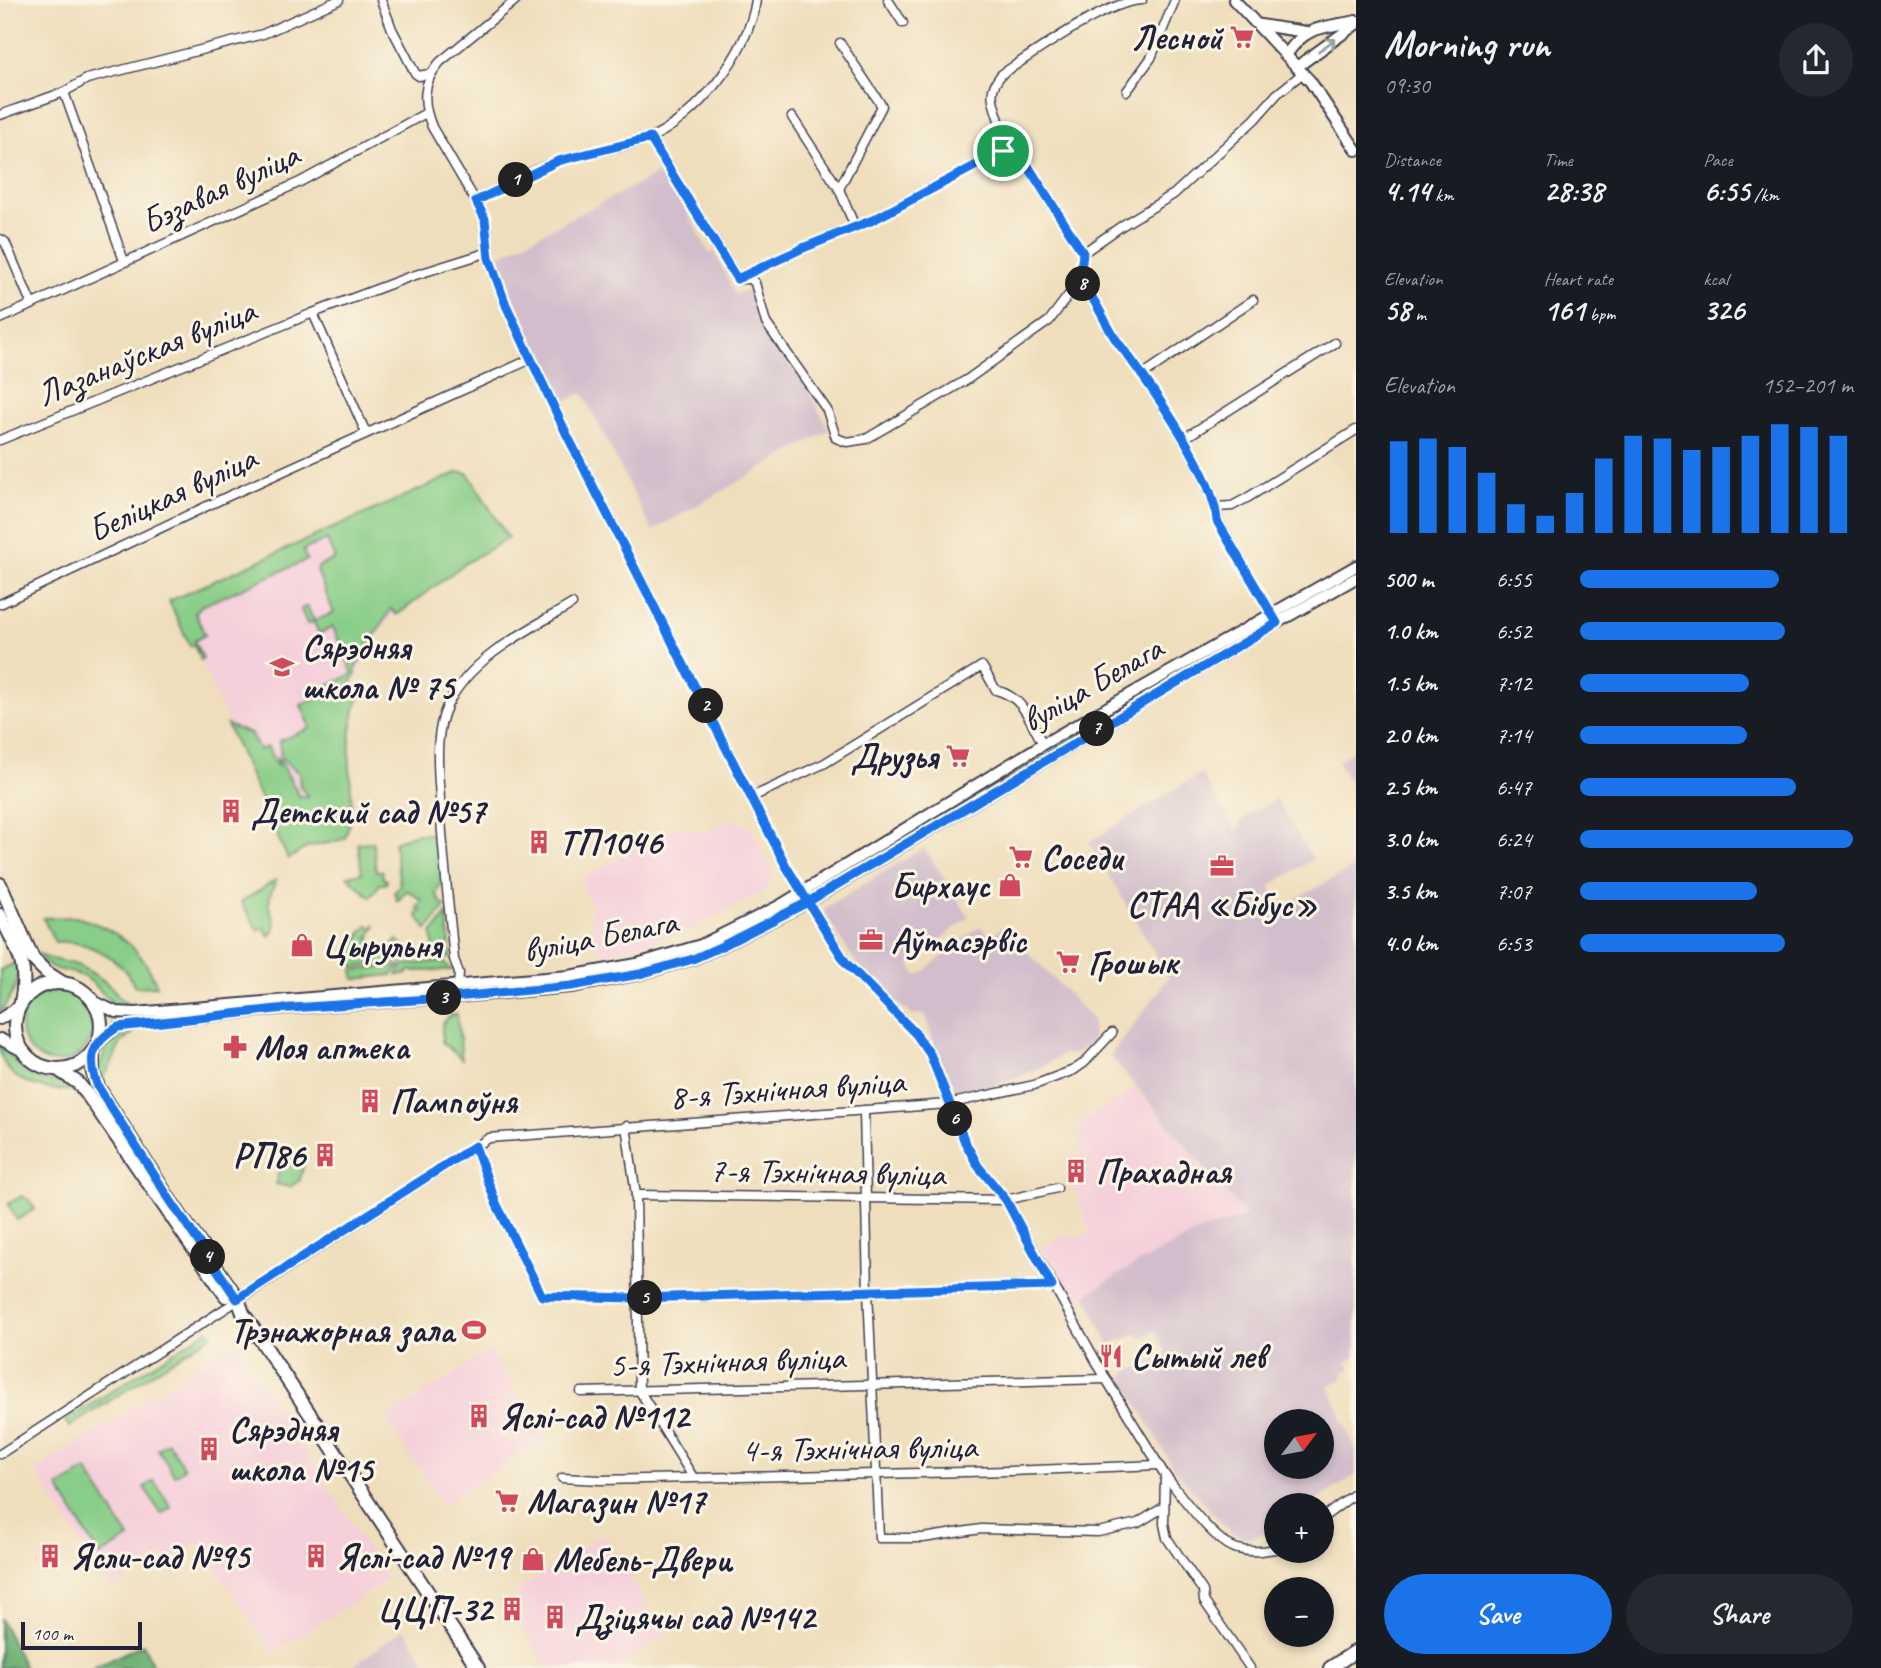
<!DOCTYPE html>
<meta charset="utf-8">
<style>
:root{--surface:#171b24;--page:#242831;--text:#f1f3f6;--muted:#9ea1a6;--accent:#1a73e8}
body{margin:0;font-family:Caveat,sans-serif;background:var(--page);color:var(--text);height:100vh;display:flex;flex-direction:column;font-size:26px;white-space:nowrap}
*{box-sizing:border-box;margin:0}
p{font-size:23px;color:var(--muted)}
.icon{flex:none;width:38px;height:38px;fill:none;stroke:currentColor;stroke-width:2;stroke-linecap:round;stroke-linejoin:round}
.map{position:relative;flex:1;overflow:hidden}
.details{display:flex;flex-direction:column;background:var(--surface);width:525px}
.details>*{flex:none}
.needle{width:46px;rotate:58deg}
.tools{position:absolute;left:1264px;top:1409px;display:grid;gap:14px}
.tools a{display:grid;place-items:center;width:70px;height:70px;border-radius:50%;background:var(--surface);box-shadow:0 4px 10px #0003;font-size:35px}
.scale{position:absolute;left:21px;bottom:18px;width:121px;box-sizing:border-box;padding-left:7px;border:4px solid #22223b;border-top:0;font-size:19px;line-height:24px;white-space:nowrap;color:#22223b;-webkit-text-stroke:5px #fcf5e5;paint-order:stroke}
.pin{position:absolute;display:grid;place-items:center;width:60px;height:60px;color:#fff;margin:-30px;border:4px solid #fff;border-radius:50%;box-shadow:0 2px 7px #0007}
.km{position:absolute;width:35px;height:35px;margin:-18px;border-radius:50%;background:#222;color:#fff;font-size:19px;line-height:35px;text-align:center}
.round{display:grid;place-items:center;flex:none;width:74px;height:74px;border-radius:37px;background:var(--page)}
.overview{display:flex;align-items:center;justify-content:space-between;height:119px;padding:0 28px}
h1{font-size:38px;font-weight:700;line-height:52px}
.stats{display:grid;grid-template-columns:repeat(3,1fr);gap:10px;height:119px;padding:7px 28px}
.stats div{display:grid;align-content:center}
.stats b{font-size:30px;font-weight:700}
.stats small{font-size:19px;font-weight:400}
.stats p{font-size:19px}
.chart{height:196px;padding:14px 28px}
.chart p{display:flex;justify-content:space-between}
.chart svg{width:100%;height:126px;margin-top:7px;stroke:var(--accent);stroke-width:6}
.primary-button{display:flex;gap:14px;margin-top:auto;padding:14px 28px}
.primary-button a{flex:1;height:80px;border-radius:42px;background:var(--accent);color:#fff;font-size:28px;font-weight:700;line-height:80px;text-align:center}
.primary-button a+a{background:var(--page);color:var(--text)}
ul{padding:0 28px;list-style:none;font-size:23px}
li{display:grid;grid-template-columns:112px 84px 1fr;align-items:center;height:52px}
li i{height:18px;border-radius:9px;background:var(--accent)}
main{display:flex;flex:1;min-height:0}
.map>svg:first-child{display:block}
.built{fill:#f5cfda}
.industrial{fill:#d1bdcb;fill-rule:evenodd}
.green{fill:#89ce88;stroke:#567862;stroke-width:2}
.forest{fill:#6eb174;stroke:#486a58;stroke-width:2}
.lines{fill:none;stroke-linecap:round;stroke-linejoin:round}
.minor-casing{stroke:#413e4e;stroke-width:11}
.tertiary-casing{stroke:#413e4e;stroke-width:14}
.secondary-casing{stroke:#413e4e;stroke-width:16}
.primary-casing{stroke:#413e4e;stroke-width:16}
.minor{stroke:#fff;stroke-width:8}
.tertiary{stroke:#fff;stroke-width:10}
.secondary{stroke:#fff;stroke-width:12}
.primary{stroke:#fff;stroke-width:12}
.oneway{stroke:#9c9ca7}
.route-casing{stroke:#fff;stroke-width:14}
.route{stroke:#1a73e8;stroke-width:9}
.labels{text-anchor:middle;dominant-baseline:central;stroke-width:6;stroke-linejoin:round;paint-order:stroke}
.poi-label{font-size:35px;font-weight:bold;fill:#22223b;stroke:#fcf5e5;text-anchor:start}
.street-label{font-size:35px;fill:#22223b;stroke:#fcf5e5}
</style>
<main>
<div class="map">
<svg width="1356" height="1668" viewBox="0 0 1356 1668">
<rect width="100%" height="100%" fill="#fcf5e5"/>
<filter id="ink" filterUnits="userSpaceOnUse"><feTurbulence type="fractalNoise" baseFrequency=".0143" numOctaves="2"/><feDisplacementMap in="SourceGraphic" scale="14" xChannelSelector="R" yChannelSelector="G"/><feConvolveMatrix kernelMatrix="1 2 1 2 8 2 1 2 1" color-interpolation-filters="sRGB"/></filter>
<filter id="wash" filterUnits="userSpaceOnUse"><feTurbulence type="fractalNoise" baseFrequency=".00686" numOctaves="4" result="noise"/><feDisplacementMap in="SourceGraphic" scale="28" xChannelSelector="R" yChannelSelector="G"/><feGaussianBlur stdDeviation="1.57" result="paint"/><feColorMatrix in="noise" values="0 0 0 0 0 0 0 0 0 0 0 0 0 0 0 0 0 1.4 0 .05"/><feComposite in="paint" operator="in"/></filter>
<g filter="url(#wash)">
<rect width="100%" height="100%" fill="#efdebc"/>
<g class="built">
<path d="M462 477 396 611 372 643 356 675 343 735 288 853 175 605Z"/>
<path d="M728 819 749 825 773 871 767 889 685 932 604 955 593 938 591 903 582 887 586 876 673 828 707 832Z"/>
<path d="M1135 1088 1246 1216 1198 1232 1125 1270 1072 1303 1039 1249 1065 1235 1077 1238 1090 1231 1064 1165 1080 1157V1123Z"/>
<path d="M234 1342 388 1580 273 1653 198 1542 168 1560 164 1554 111 1590 35 1471Z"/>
<path d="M490 1351 546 1438 442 1505 386 1418Z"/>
<path d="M601 1534 666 1635 615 1668H548L515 1618 527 1610 515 1592Z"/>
</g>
<g class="industrial">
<path d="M665 170 709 253 714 251 735 294 749 289 755 300 752 302 777 346 802 378 829 430 652 531 583 393 564 402 494 258Z"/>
<path d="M1356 748V792L1337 762Z"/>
<path d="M1201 773 1236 831 1242 828 1239 822 1276 799 1313 859 1270 886 1280 908 1356 866V1357L1347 1362 1351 1368 1343 1373 1345 1377 1329 1387 1356 1451V1475L1309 1505H1276V1528L1252 1538 1232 1534 1173 1468 1122 1375 1167 1354 1155 1331 1140 1338 1137 1334 1109 1345 1086 1295 1125 1270 1198 1232 1246 1216 1110 1056 1169 977 1089 842ZM1276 1421H1321V1466H1276Z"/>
<path d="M924 848 969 917 910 965 918 976 980 926 992 937 1002 926 1093 1019 1092 1042 1074 1055 1063 1054 1045 1065 994 1087 949 1092 925 1015H912L888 995 856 963 824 912 826 907Z"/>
<path d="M404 1629 430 1668H350Z"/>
</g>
<g class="green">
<path d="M459 472 467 473 471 478 508 538 464 564 397 615 391 609 356 667V675L347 688 361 691C352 715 348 741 350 767 351 793 354 813 345 838L334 842 308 847 288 859 227 725 251 734 259 750 268 747 275 764 278 766 276 757 282 764 299 796H308L300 787 299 773 281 758 279 741 311 728 301 705 327 693 326 691 330 689 325 687 353 674 333 627 319 634 314 622 307 624 301 609 307 606 314 621 334 613 317 571 319 566 335 559 327 540 303 550 307 560 201 606 195 613 205 635 194 641 203 658 200 660 194 645 190 646 169 601Z"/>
<path d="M1252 634 832 885 830 882 1036 755 1235 638Z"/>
<path d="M416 834H438L443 882 439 886 436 894 440 902 446 906 427 930 417 915 421 911 417 908 422 901 409 891 405 892 398 901 396 900 398 897 394 893 400 886 394 842Z"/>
<path d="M373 842 376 871H382L383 878 387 880 386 884H380L370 897 347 876 362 873 358 843Z"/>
<path d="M276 880C273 888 269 894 269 904 270 918 282 924 269 936L264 928 258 931 241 902Z"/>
<path d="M447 914 451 958H445L434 951 432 934Z"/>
<path d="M76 917C115 928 142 947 157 986L135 987C122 957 86 939 55 942L43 918Z"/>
<path d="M368 925 372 928 375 925 376 927 369 936 371 937 369 941 381 951 386 945 390 948 397 940 410 951 402 962 353 967 352 944Z"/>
<path d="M37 953C48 961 65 960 79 966 91 972 103 979 112 988 118 994 120 1001 128 1004L126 1007C109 1007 100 986 86 978 68 968 47 973 37 953Z"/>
<path d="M442 961 452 970 408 971V974L397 975 404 965Z"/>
<path d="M17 962C24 982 9 997 0 1014V970Z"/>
<path d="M400 966 392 975 354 979 353 970Z"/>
<circle cx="57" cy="1026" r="36"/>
<path d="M457 1014 462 1059 442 1042V1024L451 1015Z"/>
<path d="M131 1029 132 1034C115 1041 115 1066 102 1078L104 1081 101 1083C95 1070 106 1046 115 1035 119 1031 125 1030 131 1029Z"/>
<path d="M0 1045 20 1067 32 1075 43 1080 73 1084 81 1093 78 1095 73 1090C43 1091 0 1082 0 1045Z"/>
<path d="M281 1158 304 1163 300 1180 290 1187 276 1184Z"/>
<path d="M22 1196 29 1200 35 1209 17 1220 8 1204Z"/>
<path d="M208 1330 212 1335 69 1427 65 1421Z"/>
<path d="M168 1442 184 1468 174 1475 158 1449Z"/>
<path d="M87 1470 129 1538 100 1556 58 1487Z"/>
<path d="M154 1481 171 1507 161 1514 144 1487Z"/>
</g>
<g class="forest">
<path d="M0 1618 25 1668H0Z"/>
<path d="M143 1644 154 1668H93Z"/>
</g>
</g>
<g filter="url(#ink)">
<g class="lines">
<g class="minor-casing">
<g id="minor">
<path d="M381 0 392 29 415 73 419 76 429 74"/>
<path d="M516 0 440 62C422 82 422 103 432 127L482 212 487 229 489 258 506 305 567 434 786 866 847 963 916 1034 930 1053 965 1142 978 1165 1006 1200 1106 1379 1165 1475 1164 1524 1167 1538 1203 1591 1204 1601 1250 1668"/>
<path d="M888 0 903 23"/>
<path d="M840 43 882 106 839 189 855 227"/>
<path d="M1127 91 1151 58 1175 0"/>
<path d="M64 92 124 261"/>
<path d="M0 115 64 92 87 79 263 34 339 0"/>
<path d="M792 117 839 189"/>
<path d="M650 138 738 279"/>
<path d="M476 201C503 187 530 171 558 161 587 151 619 150 647 139 696 120 749 52 756 0"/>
<path d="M0 239 5 242 32 305"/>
<path d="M1083 253 1026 163 1003 151C1002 143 1002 135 1001 128 996 105 984 94 1002 74 1036 52 1104 2 1142 0"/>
<path d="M741 277 803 248 873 220 1003 151"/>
<path d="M738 279H751L755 283 766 323 827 410 836 438 847 442 866 439 968 379 1049 321 1080 280 1083 253 1123 225 1174 194 1255 119 1277 94 1303 73"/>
<path d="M1080 280C1096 300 1101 315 1113 336 1119 346 1129 356 1136 366 1165 410 1198 456 1216 507L1232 506 1247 498 1356 430"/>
<path d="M313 313 366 433"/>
<path d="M0 319 300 182 426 113"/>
<path d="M1142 375 1253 300"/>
<path d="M1183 439 1335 343"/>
<path d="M0 440 313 313 409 277 489 252"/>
<path d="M1216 507 1218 521 1274 618"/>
<path d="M0 604 222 499 531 359"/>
<path d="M752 797 825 763 982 666 996 690C1025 698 1029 720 1043 744"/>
<path d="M458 987 459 973 454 959C449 906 442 852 440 799 438 767 434 733 448 704 472 656 529 630 572 604"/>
<path d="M864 1110 868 1291 879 1538H923L981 1529 1098 1532 1138 1523 1164 1507"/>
<path d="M626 1126 636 1195 639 1390 693 1477"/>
<path d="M475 1146 496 1203 542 1296 637 1298 1052 1286"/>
<path d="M636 1195 1006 1200 1057 1188"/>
<path d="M581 1392 1106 1379"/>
<path d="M0 1454 489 1138 948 1104 1034 1085 1074 1070 1084 1063 1112 1033"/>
<path d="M1165 1475C1181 1495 1214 1543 1238 1549 1251 1553 1263 1551 1276 1549"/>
<path d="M562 1478 601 1480 1010 1471 1158 1465"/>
<path d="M1321 1519 1356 1493"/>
</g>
</g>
<g class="tertiary-casing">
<g id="tertiary">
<path d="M1234 0 1310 81 1356 150"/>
<path d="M1260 25 1306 32"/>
<path d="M1287 54C1306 25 1324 28 1356 21"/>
<path d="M1298 66 1356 24"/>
<path d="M93 1001 116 1012 135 1013 569 976 637 964 701 945 781 905 1043 744 1356 566"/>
<path d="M0 1019 20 1006"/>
<path d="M0 1039 23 1051"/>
<path d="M97 1043 118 1027 136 1024 276 1009 458 997 571 987 640 974 693 959 722 946 808 902 1255 635 1356 578"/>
</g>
</g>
<g class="secondary-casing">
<g id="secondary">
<path d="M0 884 33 959 46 972 63 983"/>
<path d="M0 915C17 950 29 963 21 1003"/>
<circle cx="58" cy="1026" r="43"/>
<path d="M93 1053V1073L98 1087 170 1200 238 1299 243 1313 478 1668"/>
<path d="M57 1069 78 1083 87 1094 226 1296"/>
</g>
</g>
<g class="primary-casing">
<path id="primary" d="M1330 1668 1356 1651"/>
</g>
<use href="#minor" class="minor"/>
<use href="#tertiary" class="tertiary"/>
<use href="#secondary" class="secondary"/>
<use href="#primary" class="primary"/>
</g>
<defs><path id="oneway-shaft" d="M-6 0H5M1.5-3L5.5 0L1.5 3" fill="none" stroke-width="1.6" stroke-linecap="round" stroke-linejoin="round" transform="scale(1.75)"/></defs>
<use class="oneway" href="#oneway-shaft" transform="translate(1327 45) rotate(-36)"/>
</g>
<g class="lines" filter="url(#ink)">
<g class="route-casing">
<path id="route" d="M1003 151 873 220 803 248 737 279 650 138 558 161 476 201 485 219 489 258 506 305 531 359 567 435 786 866 808 902 722 946 693 959 640 974 571 986 445 998 276 1009 118 1027C91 1043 87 1058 98 1087L170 1200 237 1299 475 1146 496 1203 542 1296 637 1298 1052 1286 1006 1200 978 1166 965 1142 930 1054 916 1034 846 963 808 902 1277 623 1217 521C1214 477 1159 398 1132 361 1126 352 1118 344 1113 335 1101 315 1095 298 1080 280L1083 253 1026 163 1003 151"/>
</g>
<use href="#route" class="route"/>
</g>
<defs>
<g id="supermarket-bare" transform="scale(1.89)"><path d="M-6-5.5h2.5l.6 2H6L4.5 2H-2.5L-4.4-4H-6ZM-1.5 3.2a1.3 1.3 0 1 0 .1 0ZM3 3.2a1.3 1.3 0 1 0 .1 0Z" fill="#d1495b" stroke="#fcf5e5" stroke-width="2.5" paint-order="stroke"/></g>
<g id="school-bare" transform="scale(1.89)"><path d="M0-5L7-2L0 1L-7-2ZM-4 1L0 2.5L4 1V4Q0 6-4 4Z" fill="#d1495b" stroke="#fcf5e5" stroke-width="2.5" paint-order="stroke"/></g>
<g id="building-bare" transform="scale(1.89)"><path d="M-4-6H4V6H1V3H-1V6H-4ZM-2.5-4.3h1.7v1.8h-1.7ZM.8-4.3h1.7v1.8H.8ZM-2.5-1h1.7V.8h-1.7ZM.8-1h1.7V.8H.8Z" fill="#d1495b" stroke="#fcf5e5" stroke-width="2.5" paint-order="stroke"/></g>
<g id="office-bare" transform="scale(1.89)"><path d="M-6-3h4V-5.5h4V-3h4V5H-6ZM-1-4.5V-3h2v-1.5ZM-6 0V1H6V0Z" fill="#d1495b" stroke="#fcf5e5" stroke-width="2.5" paint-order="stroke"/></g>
<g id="shop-bare" transform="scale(1.89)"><path d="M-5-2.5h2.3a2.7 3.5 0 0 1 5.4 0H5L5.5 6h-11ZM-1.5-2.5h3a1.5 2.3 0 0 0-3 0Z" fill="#d1495b" stroke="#fcf5e5" stroke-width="2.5" paint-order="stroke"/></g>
<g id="pharmacy-bare" transform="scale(1.89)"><path d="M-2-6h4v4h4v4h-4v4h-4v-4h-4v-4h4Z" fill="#d1495b" stroke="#fcf5e5" stroke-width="2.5" paint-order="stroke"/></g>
<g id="stadium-bare" transform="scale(1.89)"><path d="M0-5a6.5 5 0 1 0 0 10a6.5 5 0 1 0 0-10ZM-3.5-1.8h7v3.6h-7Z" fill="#d1495b" stroke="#fcf5e5" stroke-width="2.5" paint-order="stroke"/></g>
<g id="restaurant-bare" transform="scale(1.89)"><path d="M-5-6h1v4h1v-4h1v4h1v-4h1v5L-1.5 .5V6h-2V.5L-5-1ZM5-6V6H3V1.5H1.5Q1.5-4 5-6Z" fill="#d1495b" stroke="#fcf5e5" stroke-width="2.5" paint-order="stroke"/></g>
</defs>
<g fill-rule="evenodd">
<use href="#supermarket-bare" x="1242" y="37"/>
<use href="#school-bare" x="282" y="667"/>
<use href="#supermarket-bare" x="958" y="756"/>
<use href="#building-bare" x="231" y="811"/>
<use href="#building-bare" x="539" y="842"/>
<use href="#supermarket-bare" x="1021" y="857"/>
<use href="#office-bare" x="1222" y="866"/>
<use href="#shop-bare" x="1010" y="885"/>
<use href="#office-bare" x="871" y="940"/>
<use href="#shop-bare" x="302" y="945"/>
<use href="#supermarket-bare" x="1068" y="962"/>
<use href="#pharmacy-bare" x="235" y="1047"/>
<use href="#building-bare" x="370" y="1101"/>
<use href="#building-bare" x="325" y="1155"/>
<use href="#building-bare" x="1076" y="1171"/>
<use href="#stadium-bare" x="474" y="1330"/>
<use href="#restaurant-bare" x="1111" y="1356"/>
<use href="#building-bare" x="479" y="1416"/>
<use href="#building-bare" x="209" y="1449"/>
<use href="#supermarket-bare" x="507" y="1501"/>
<use href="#building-bare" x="50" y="1556"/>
<use href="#building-bare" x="316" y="1556"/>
<use href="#shop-bare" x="533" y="1559"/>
<use href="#building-bare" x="512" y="1609"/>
<use href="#building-bare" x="555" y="1617"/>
</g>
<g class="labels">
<g class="poi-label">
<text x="1222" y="37" text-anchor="end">Лесной</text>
<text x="302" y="647">Сярэдняя<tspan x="302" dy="40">школа № 75</tspan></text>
<text x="938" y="756" text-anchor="end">Друзья</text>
<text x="251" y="811">Детский сад №57</text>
<text x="559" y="842">ТП1046</text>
<text x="1041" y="857">Соседи</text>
<text x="990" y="885" text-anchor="end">Бирхаус</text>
<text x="1222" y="904" text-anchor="middle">СТАА «Бібус»</text>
<text x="891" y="940">Аўтасэрвіс</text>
<text x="322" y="945">Цырульня</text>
<text x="1088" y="962">Грошык</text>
<text x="255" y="1047">Моя аптека</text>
<text x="390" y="1101">Пампоўня</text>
<text x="305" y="1155" text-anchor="end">РП86</text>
<text x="1096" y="1171">Прахадная</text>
<text x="454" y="1330" text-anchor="end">Трэнажорная зала</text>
<text x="1131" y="1356">Сытый лев</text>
<text x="499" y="1416">Яслі-сад №112</text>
<text x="229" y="1429">Сярэдняя<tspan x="229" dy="40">школа №15</tspan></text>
<text x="527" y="1501">Магазин №17</text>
<text x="70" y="1556">Ясли-сад №95</text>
<text x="336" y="1556">Яслі-сад №19</text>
<text x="553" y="1559">Мебель-Двери</text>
<text x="492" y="1609" text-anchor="end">ЦЦП-32</text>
<text x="575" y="1617">Дзіцячы сад №142</text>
</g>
<g class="street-label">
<text transform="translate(220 188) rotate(-25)">Бэзавая вуліца</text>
<text transform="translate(146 352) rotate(-22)">Лазанаўская вуліца</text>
<text transform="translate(172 494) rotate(-25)">Беліцкая вуліца</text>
<text transform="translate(1092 684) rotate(-30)">вуліца Белага</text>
<text transform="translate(600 936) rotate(-11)">вуліца Белага</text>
<text transform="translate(787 1089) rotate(-4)">8-я Тэхнічная вуліца</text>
<text transform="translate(827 1172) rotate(1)">7-я Тэхнічная вуліца</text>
<text transform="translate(727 1361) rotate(-2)">5-я Тэхнічная вуліца</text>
<text transform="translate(859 1448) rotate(-1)">4-я Тэхнічная вуліца</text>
</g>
</g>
</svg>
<div class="tools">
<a><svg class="needle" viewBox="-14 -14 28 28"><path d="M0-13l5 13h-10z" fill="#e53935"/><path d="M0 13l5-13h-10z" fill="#9ea1a6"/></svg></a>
<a>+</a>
<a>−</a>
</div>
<div class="scale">100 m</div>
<div class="pin" style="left:1003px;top:151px;background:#1e9e55"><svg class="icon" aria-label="arrive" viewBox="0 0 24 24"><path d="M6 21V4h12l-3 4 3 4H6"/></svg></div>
<b class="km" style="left:516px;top:180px">1</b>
<b class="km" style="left:706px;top:706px">2</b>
<b class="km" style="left:444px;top:998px">3</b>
<b class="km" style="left:208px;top:1257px">4</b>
<b class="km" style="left:645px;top:1298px">5</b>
<b class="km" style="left:955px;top:1119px">6</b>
<b class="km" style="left:1097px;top:729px">7</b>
<b class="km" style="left:1083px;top:284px">8</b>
</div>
<section class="details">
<div class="overview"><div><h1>Morning run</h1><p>09:30</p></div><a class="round"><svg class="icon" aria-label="share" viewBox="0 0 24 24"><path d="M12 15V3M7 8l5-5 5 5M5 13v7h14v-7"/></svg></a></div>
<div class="stats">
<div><p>Distance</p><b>4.14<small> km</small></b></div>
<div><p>Time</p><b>28:38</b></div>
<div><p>Pace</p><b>6:55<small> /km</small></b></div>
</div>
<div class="stats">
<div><p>Elevation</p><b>58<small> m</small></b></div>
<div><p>Heart rate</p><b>161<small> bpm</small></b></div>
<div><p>kcal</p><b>326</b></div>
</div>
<div class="chart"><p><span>Elevation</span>152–201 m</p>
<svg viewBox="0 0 160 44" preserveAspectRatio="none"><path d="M5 44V12M15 44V11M25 44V14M35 44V23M45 44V34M55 44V38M65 44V30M75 44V18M85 44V10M95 44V11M105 44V15M115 44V14M125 44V10M135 44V6M145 44V7M155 44V10"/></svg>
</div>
<ul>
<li><b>500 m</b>6:55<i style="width:73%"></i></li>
<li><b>1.0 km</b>6:52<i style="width:75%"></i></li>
<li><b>1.5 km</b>7:12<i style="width:62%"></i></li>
<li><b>2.0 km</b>7:14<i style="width:61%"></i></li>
<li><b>2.5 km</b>6:47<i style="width:79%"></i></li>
<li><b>3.0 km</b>6:24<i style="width:100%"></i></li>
<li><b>3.5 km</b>7:07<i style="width:65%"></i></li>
<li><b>4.0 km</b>6:53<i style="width:75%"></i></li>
</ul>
<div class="primary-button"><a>Save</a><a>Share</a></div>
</section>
</main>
